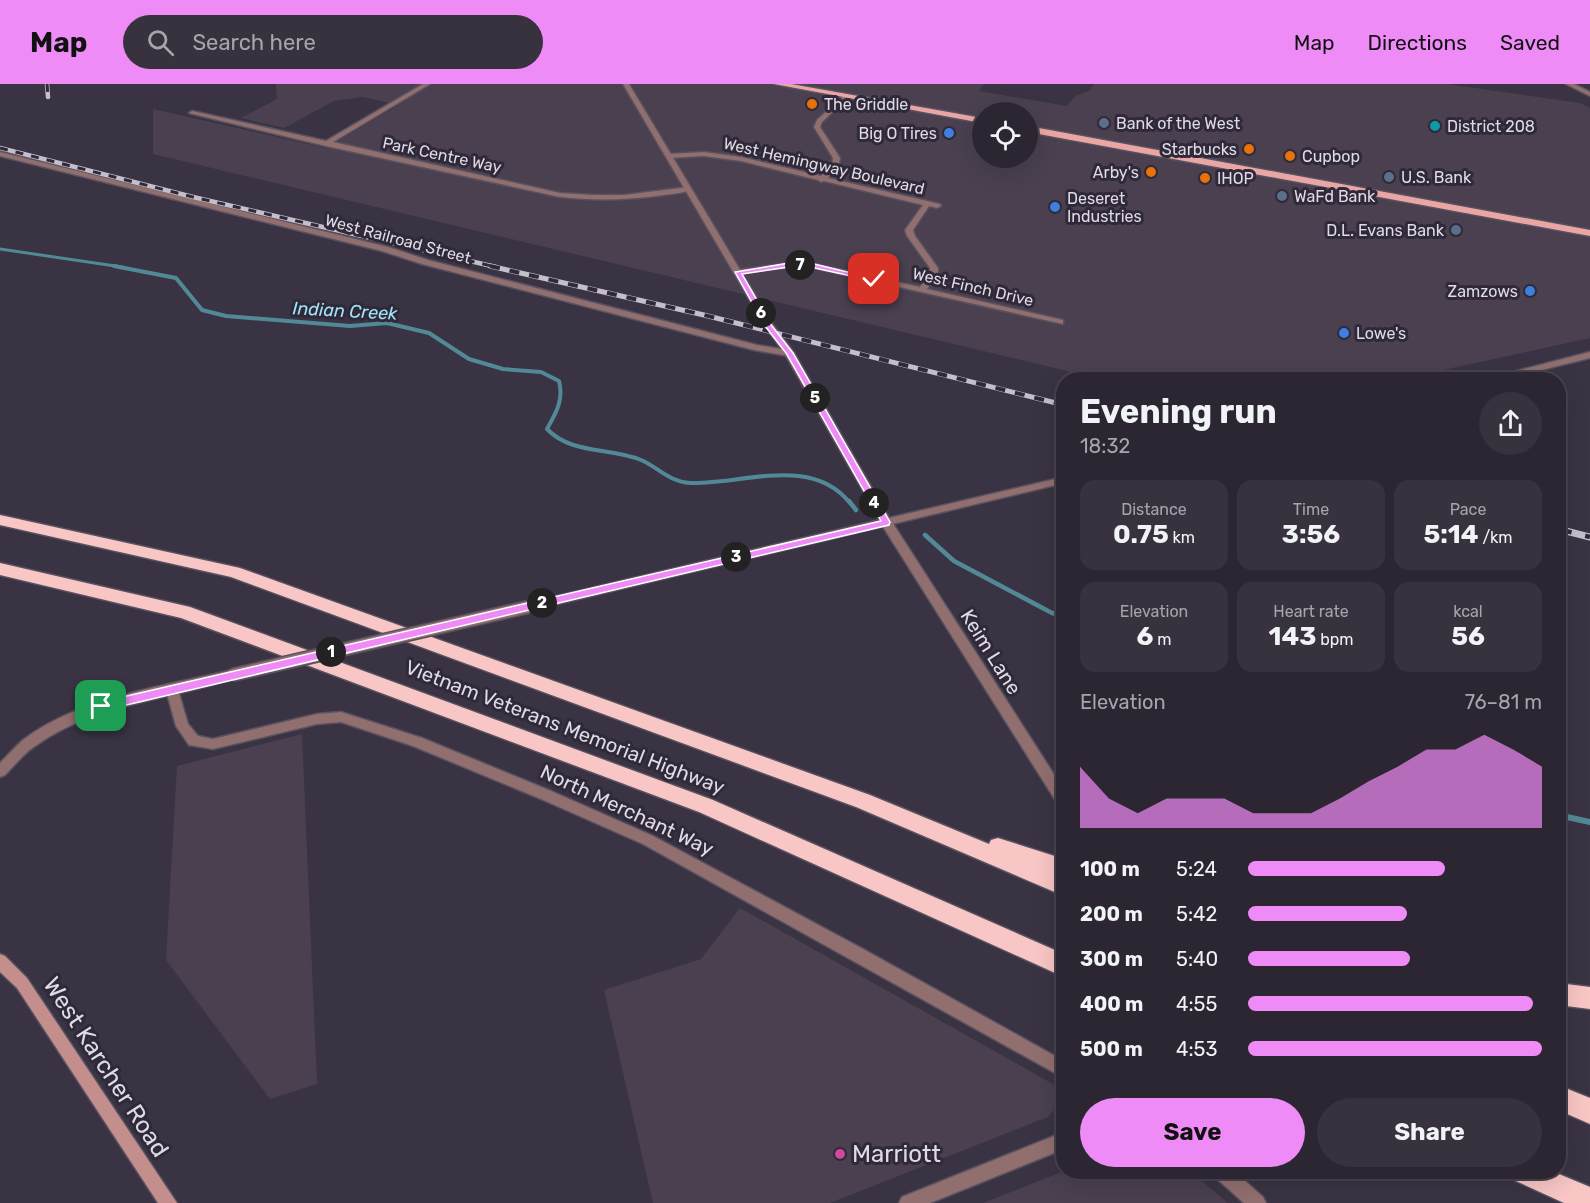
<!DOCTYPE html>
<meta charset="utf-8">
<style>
:root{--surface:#2c2632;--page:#38323e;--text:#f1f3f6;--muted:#a6a5ac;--line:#48434d;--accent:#ef8bf6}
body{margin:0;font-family:Rubik,sans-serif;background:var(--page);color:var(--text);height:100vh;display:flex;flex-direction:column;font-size:22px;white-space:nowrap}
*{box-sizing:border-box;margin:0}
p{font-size:20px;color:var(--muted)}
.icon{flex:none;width:33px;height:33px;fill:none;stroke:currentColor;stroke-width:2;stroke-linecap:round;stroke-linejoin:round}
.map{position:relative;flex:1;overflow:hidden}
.sheet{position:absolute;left:1056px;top:288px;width:510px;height:807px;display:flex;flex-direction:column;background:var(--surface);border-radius:24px;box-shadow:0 6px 24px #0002,0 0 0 2px var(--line)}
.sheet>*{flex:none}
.fabs{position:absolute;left:972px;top:18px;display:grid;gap:12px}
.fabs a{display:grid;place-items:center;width:66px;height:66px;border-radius:50%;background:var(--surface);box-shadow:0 6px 24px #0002,0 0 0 2px var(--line);font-size:30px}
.pin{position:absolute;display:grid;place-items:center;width:51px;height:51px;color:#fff;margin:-26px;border-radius:12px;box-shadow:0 3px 9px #0006}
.km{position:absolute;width:30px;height:30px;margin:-15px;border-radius:50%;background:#222;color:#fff;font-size:16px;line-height:30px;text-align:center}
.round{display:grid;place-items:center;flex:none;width:63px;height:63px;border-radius:32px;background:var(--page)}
.head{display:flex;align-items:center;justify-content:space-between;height:102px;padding:0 24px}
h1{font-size:33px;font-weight:700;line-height:45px}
.stats{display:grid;grid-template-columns:repeat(3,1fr);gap:9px;height:102px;padding:6px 24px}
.stats div{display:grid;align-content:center;border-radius:15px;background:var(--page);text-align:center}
.stats b{font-size:26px;font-weight:700}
.stats small{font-size:16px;font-weight:400}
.stats p{font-size:16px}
.chart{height:168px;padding:12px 24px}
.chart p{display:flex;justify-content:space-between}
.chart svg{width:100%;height:108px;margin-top:6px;fill:var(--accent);opacity:.7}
.primary-button{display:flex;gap:12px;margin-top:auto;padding:12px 24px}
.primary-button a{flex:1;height:69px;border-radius:36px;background:var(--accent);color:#111;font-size:24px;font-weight:700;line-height:69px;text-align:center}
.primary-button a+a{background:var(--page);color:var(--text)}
ul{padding:0 24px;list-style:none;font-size:20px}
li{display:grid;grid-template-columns:96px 72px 1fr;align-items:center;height:45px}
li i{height:15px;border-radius:8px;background:var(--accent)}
header{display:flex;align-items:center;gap:36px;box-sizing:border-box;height:84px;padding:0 30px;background:var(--accent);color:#111}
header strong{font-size:28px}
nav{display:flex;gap:33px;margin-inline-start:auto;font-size:21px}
.search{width:420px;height:54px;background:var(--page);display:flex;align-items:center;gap:15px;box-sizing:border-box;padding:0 21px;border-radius:33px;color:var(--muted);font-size:22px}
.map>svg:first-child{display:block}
.commercial{fill:#4a4050;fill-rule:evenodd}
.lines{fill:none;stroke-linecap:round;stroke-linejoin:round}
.stream-far3{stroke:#528997;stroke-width:3}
.stream-far2{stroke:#528997;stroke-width:4}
.stream-far1{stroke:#528997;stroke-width:4.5}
.stream{stroke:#528997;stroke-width:6}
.minor-casing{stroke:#585160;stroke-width:3}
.tertiary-casing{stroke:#585160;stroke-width:3}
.secondary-casing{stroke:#585160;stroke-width:3}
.primary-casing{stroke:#585160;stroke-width:3}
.motorway-casing{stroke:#585160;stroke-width:3}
.minor{fill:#916f6e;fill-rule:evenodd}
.tertiary{fill:#916f6e;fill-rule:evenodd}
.secondary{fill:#c38e8c;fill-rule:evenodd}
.primary{fill:#eaa6a4;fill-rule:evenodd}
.motorway{fill:#f8c6c4;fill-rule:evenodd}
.rail-far2-casing{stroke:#c4c0cb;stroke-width:4.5}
.rail-far1-casing{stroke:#c4c0cb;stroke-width:5}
.rail-casing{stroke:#c4c0cb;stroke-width:7}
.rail-far2{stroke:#302939;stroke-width:3;stroke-dasharray:8;stroke-linecap:butt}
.rail-far1{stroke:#302939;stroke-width:4;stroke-dasharray:10;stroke-linecap:butt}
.rail{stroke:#302939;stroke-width:4.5;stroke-dasharray:14;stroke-linecap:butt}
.tertiary-bridge-casing{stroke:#585160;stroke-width:15;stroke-linecap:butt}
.tertiary-bridge{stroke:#916f6e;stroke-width:12}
.route{fill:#ef8bf6;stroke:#fff;stroke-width:1.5}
.food-dot{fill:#e8710a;stroke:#302939;stroke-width:2}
.service-dot{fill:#5c6f8a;stroke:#302939;stroke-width:2}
.culture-dot{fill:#0f9aa8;stroke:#302939;stroke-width:2}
.shop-dot{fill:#3f7fe0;stroke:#302939;stroke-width:2}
.hotel-dot{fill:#d1479c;stroke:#302939;stroke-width:2}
.labels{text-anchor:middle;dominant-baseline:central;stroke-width:6;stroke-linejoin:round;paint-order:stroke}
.far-poi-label{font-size:16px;fill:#dfdbe5;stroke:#302939;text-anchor:start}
.far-street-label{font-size:16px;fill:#dfdbe5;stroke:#302939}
.far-water-label{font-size:18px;font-style:italic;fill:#9ee5f7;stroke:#302939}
.street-label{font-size:20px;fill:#dfdbe5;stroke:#302939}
.near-street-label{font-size:24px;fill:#dfdbe5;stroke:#302939}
.near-poi-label{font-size:24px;fill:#dfdbe5;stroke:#302939;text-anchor:start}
</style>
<header>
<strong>Map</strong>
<div class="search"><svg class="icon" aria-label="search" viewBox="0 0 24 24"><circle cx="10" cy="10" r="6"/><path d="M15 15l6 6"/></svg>Search here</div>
<nav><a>Map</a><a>Directions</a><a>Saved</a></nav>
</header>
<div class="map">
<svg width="1590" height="1119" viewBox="0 0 1590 1119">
<rect width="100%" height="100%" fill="#3a3343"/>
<g class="commercial">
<path d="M276 0H984L979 7 1067 22 1075 12 1089 7 1094 0H1447L1580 19 1590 24V254L1402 295H1101L153 70V25L326 64 399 21 363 13 334 17 284 44 241 34 277 15ZM982 28H1028V74H982Z"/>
<path d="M302 650 317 1000 270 1015 166 876 177 682Z"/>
<path d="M740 824 1046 996 1058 1004 1056 1023 1048 1033 830 1119H653L604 906 701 875Z"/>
<path d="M1064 1087 1191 1088 1228 1119H983Z"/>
</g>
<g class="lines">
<path class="stream-far3" d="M0 165 122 183"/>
<path class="stream-far2" d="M114 182 176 194 202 226 226 232 350 242 387 239 429 249 469 275 503 285 541 288 559 297C564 316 556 329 547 345 572 371 610 363 641 376 658 383 669 398 690 399 741 401 811 370 850 419"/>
<g class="stream-far1">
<path d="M849 417 856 426"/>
<path d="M925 451 954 477 1052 529 1064 532"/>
</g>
<path class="stream" d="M1558 731 1590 738"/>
<g class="minor-casing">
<g id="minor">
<path d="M423 0H430L333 58 560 109 593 111H624L688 103 692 105C684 109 673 110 664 111 629 116 595 117 560 113L326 62 189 29 192 27 326 57Z"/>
<path d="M844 11 849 12 822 38 820 43 840 74 839 80 828 94 940 120 941 122 937 124 929 122 913 146 915 152 938 184V189L927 205 1063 236V240L810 183H789L735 190V186H738L789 179H810L920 203 930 189V184L907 152 905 146 923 121 824 97 821 98 818 96 741 77 704 72 669 74 665 72 669 70 704 68 741 73 821 92 832 80 833 74 814 43 817 36Z"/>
<path d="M0 68 388 163 428 176 757 261 792 267 794 269 789 272 754 266 422 180 382 167 0 72Z"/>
<path d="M886 434 890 435 1064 706V724L1059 722 882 441 881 438Z"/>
<path d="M172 601 176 603 178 606 188 640 198 652 213 655 317 630 341 628 422 654 551 707 653 752 863 865 1064 977V994L643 760 541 715 413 662 341 638 317 640 213 665 189 661 176 642 166 606 168 603Z"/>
<path d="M1064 1048V1065L930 1119H899L902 1113Z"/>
<path d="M1213 1088H1235L1263 1113 1266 1119H1244L1216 1094Z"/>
</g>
</g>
<g class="tertiary-casing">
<g id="tertiary">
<path d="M623 0H629L773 241 794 269 889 434 1064 393V399L528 527 524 526 522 523 528 519 880 436 785 270 765 242Z"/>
<path d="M1566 0H1574L1590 8V12Z"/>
<path d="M1590 268V274L1500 296H1482Z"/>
<path d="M232 586 236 588 238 591 236 594C168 616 95 619 35 662 23 670 15 681 5 691L0 693V679C8 671 15 663 23 656 79 613 165 602 232 586Z"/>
</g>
</g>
<g class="secondary-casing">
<path id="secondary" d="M0 870 5 872 27 894 177 1119H158L17 904 0 888Z"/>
</g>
<g class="primary-casing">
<g id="primary">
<path d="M774 0H791L982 34V39Z"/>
<path d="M1028 42 1590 146V152L1028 48Z"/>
</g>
</g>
<g class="motorway-casing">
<g id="motorway">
<path d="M0 431 240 484 870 711 989 760 991 756 998 754 1064 775V812L856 723 231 493 0 441Z"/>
<path d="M0 479 190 523 713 716 1064 870V893L699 728 181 534 0 491Z"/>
<path d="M1558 899 1590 903V925L1558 921Z"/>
<path d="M1558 1001 1590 1014V1040L1558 1026Z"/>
<path d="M1512 1088H1554L1590 1103V1119H1564L1516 1097Z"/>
</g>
</g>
<use href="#minor" class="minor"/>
<use href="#tertiary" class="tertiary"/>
<use href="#secondary" class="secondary"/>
<use href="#primary" class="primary"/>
<use href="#motorway" class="motorway"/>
<g class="rail-far2-casing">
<g id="rail-far2">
<path d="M47 0 48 13"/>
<path d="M0 64 193 113 496 183"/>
</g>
</g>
<g class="rail-far1-casing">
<path id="rail-far1" d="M490 182 704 231 1064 321"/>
</g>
<g class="rail-casing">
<path id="rail" d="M1558 445 1590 453"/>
</g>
<use href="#rail-far2" class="rail-far2"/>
<use href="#rail-far1" class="rail-far1"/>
<use href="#rail" class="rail"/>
<g class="tertiary-bridge-casing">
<path id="tertiary-bridge" d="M232 591 528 523"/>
</g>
<use href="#tertiary-bridge" class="tertiary-bridge"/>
</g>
<path class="route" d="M789 179H810L877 195 874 197 810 183H789L742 190 772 242 793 269 890 438 889 441 101 627 97 625V620L101 618 881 437 786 269 765 242 735 188Z"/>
<g class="food-dot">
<circle cx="812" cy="20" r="6"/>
<circle cx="1249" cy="65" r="6"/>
<circle cx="1290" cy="72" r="6"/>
<circle cx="1151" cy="88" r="6"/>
<circle cx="1205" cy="94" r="6"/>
</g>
<g class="service-dot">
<circle cx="1104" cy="39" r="6"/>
<circle cx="1389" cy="93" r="6"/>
<circle cx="1282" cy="112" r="6"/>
<circle cx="1456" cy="146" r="6"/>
</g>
<circle class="culture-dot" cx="1435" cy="42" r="6"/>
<g class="shop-dot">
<circle cx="949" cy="49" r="6"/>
<circle cx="1055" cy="123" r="6"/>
<circle cx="1530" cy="207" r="6"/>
<circle cx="1344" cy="249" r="6"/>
</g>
<circle class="hotel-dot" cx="840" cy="1070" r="6"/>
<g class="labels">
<g class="far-poi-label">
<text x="824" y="20">The Griddle</text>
<text x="1116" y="39">Bank of the West</text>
<text x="1447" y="42">District 208</text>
<text x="937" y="49" text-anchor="end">Big O Tires</text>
<text x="1237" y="65" text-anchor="end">Starbucks</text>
<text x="1302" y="72">Cupbop</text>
<text x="1139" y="88" text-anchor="end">Arby's</text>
<text x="1401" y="93">U.S. Bank</text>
<text x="1217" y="94">IHOP</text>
<text x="1294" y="112">WaFd Bank</text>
<text x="1067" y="114">Deseret<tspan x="1067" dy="18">Industries</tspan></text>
<text x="1444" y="146" text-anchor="end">D.L. Evans Bank</text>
<text x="1518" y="207" text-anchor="end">Zamzows</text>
<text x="1356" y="249">Lowe's</text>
</g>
<g class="far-street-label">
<text transform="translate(442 71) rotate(12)">Park Centre Way</text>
<text transform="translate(824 82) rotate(13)">West Hemingway Boulevard</text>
<text transform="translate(398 155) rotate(15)">West Railroad Street</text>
<text transform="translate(973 203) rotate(13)">West Finch Drive</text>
</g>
<g class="far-water-label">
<text transform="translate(345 227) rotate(3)">Indian Creek</text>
</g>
<g class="street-label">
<text transform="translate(991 568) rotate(58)">Keim Lane</text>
<text transform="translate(565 643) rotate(21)">Vietnam Veterans Memorial Highway</text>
<text transform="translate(627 726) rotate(25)">North Merchant Way</text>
</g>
<g class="near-street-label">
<text transform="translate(106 983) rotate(57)">West Karcher Road</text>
</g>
<g class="near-poi-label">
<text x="852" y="1070">Marriott</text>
</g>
</g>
</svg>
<div class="fabs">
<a><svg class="icon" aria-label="locate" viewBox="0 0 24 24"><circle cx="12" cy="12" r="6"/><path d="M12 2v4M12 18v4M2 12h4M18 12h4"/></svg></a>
</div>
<div class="pin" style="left:101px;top:622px;background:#1e9e55"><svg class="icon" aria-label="arrive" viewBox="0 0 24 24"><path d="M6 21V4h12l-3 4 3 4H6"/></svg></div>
<div class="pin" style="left:874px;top:195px;background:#d93025"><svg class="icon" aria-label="check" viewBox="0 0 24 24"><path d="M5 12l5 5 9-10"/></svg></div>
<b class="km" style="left:331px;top:568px">1</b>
<b class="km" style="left:542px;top:519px">2</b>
<b class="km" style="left:736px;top:473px">3</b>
<b class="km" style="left:874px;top:419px">4</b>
<b class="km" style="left:815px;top:314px">5</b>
<b class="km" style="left:761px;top:229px">6</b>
<b class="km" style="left:800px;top:181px">7</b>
<section class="sheet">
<div class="head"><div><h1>Evening run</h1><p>18:32</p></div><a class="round"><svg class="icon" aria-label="share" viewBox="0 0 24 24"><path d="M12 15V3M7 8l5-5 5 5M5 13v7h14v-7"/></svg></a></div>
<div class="stats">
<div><p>Distance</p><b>0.75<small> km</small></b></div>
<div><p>Time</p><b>3:56</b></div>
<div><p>Pace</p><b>5:14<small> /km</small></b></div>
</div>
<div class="stats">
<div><p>Elevation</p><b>6<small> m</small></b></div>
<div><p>Heart rate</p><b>143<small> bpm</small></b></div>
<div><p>kcal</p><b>56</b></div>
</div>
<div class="chart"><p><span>Elevation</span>76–81 m</p>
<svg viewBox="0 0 160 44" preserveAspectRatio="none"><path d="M0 44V19L10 32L20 38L30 32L40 32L50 32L60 38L70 38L80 38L90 32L100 25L110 19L120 12L130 12L140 6L150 12L160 19V44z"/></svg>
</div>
<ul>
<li><b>100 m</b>5:24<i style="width:67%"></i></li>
<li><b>200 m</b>5:42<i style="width:54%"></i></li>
<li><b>300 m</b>5:40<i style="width:55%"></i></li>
<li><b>400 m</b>4:55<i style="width:97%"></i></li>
<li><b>500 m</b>4:53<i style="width:100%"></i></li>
</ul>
<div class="primary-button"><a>Save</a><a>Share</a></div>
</section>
</div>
